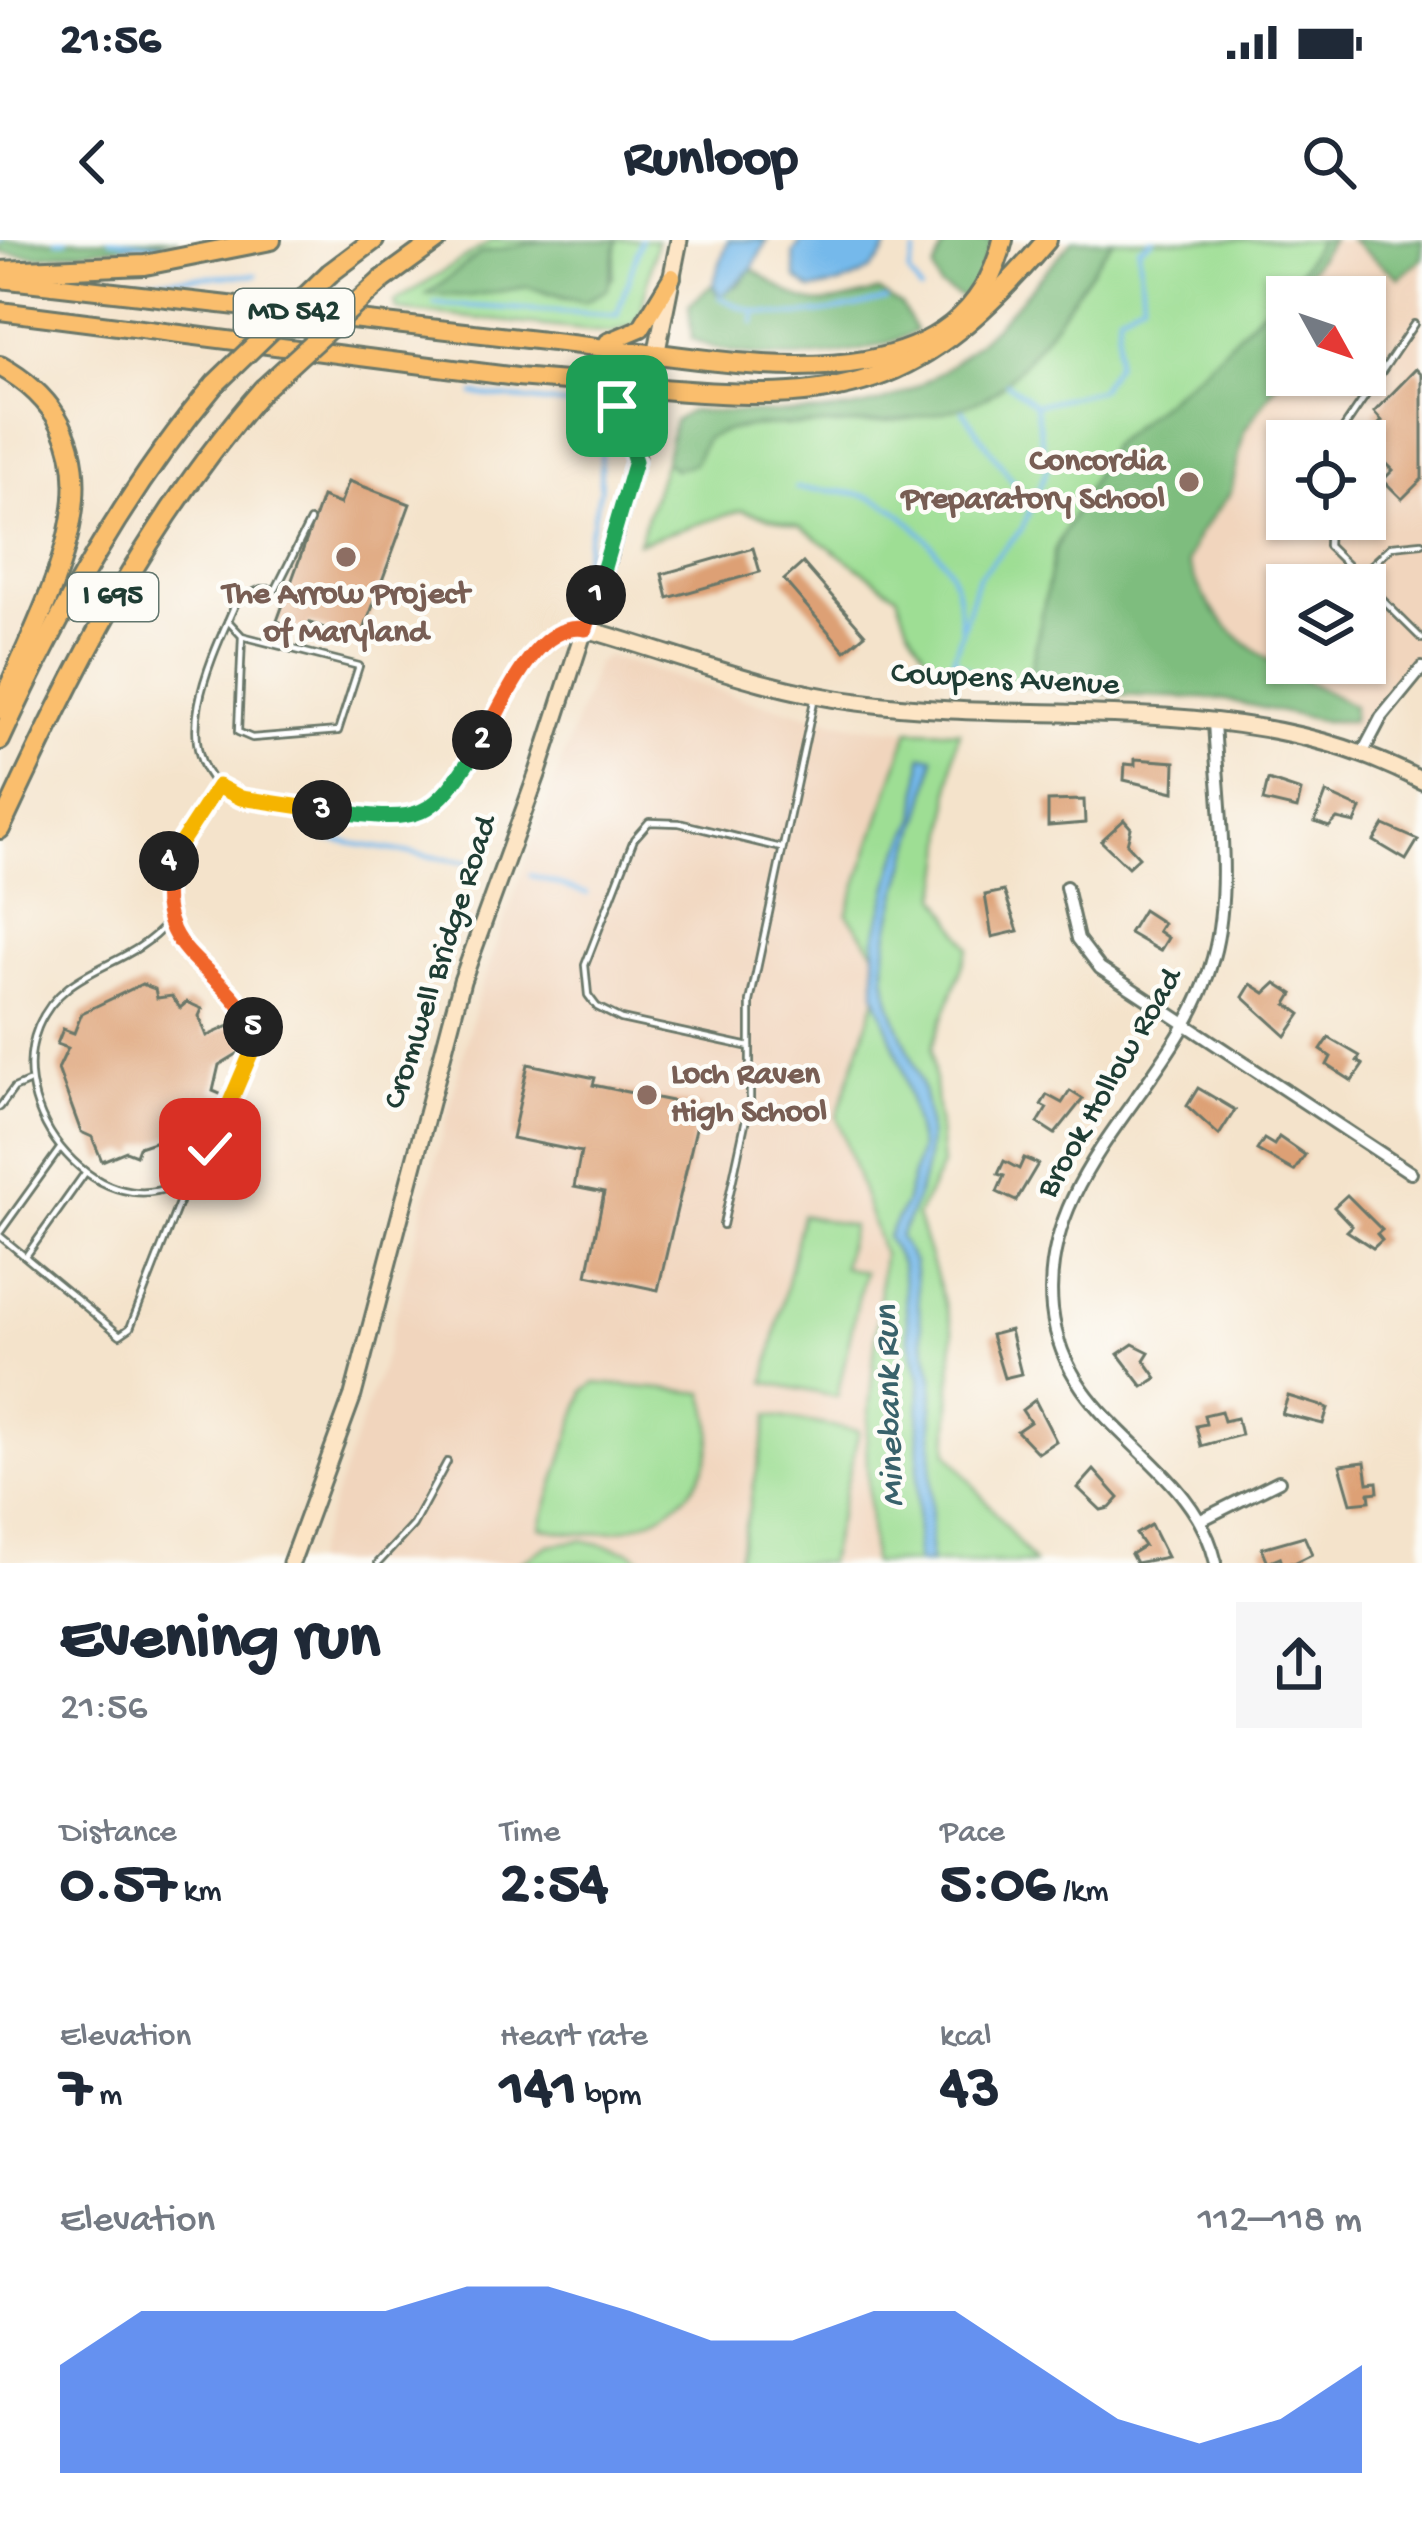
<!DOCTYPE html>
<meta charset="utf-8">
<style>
:root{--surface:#fff;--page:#f6f6f7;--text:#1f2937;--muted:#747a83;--accent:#2563eb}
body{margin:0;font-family:"Gochi Hand",sans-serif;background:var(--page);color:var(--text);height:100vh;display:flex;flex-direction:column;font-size:45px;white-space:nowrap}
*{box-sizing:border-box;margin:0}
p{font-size:39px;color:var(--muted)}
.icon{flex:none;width:66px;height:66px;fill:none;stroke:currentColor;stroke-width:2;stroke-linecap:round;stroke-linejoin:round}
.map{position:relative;height:1323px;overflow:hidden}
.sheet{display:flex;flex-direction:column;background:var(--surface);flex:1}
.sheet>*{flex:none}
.needle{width:78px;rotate:130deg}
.buttons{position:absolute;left:1266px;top:36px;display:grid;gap:24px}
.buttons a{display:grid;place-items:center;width:120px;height:120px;border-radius:0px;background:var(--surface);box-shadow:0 3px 9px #0004;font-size:60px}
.pin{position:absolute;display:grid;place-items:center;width:102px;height:102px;color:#fff;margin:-51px;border-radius:24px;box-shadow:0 6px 18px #0006}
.km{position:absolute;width:60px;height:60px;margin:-30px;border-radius:50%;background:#222;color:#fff;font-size:33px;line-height:60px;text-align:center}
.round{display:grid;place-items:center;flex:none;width:126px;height:126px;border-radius:0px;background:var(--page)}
.summary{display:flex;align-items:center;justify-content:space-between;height:204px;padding:0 60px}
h1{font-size:66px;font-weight:700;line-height:90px}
.figures{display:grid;grid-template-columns:repeat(3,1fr);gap:18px;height:204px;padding:12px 60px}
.figures div{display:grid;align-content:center}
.figures b{font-size:60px;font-weight:700}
.figures small{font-size:33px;font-weight:400}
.figures p{font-size:33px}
.chart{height:336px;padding:24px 60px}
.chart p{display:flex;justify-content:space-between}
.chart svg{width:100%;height:216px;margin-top:12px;fill:var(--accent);opacity:.7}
.status{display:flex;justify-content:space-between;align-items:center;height:84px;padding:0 60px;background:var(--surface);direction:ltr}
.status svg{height:33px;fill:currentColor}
header{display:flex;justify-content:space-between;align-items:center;height:156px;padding:0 60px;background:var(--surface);font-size:54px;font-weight:700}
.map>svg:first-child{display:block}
.built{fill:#f1d5bd;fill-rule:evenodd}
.green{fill:#9ede94;stroke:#5e8e64;stroke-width:3}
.forest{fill:#7ebd7e;stroke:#4e7d59;stroke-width:3}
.water{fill:#75b9eb;stroke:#4a7b90;stroke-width:3}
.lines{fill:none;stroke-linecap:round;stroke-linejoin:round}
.stream{stroke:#75b9eb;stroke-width:4.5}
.building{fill:#dda074}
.lane-casing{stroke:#6a7769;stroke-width:10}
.street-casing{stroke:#6a7769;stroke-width:16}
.secondary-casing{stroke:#6a7769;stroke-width:21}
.primary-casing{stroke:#6a7769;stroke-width:22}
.highway-casing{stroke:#6a7769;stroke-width:24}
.lane{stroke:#fff;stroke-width:4.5}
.street{stroke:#fff;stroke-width:10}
.secondary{stroke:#fde5c5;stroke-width:15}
.primary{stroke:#fabe6d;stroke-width:16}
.highway{stroke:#fabe6d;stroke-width:18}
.highway-bridge-casing{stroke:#6a7769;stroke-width:24;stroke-linecap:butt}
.highway-bridge{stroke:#fabe6d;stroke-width:18}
.split-1-casing{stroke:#fff;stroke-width:24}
.split-2-casing{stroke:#fff;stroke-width:24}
.split-3-casing{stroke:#fff;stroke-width:24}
.split-4-casing{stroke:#fff;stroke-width:24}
.split-5-casing{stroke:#fff;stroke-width:24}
.split-6-casing{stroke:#fff;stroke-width:24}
.split-1{stroke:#22a559;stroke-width:15}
.split-2{stroke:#f0652b;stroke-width:15}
.split-3{stroke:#22a559;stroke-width:15}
.split-4{stroke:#f5b400;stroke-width:15}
.split-5{stroke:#f0652b;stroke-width:15}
.split-6{stroke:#f5b400;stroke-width:15}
.education-dot{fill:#8d6e63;stroke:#fdfcf7;stroke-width:4.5}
.labels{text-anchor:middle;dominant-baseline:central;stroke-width:9;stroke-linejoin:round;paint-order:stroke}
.shield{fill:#fdfcf7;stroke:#62766e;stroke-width:3}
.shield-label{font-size:30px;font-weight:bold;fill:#1f3d34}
.education-label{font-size:33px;font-weight:bold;fill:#785e54;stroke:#fdfcf7;text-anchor:end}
.street-label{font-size:33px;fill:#1f3d34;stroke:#fdfcf7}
.water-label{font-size:36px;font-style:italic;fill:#39626b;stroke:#fdfcf7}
</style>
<div class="status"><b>21:56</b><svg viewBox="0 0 49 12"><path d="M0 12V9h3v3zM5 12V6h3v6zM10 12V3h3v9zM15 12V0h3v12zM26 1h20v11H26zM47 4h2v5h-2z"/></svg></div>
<header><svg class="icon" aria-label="back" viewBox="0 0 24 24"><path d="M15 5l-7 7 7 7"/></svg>Runloop<svg class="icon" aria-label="search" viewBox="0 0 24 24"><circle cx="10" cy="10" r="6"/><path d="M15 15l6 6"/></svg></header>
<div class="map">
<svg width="1422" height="1323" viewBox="0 0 1422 1323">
<rect width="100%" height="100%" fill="#fdfcf7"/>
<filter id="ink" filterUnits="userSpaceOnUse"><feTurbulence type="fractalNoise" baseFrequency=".00833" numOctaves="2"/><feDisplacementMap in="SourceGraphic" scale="24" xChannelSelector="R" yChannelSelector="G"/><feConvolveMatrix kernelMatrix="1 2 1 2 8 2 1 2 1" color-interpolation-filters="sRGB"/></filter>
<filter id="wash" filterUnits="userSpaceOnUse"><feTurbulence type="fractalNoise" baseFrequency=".004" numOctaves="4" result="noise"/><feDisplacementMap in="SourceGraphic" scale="48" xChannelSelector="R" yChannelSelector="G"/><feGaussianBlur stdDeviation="2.7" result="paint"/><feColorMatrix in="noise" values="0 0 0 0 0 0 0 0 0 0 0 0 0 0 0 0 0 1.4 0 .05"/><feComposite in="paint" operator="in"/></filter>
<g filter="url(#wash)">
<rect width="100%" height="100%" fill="#f4e3cb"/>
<g class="built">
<path d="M1320 0H1422V416L1362 492 1221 459 1117 455 1045 363ZM1287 57H1365V135H1287ZM1287 201H1365V279H1287ZM1287 345H1365V423H1287Z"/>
<path d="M607 416 741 458 852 485 909 490 847 673 886 727 837 876 883 1014 866 1204 872 1323H311L386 1114 478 756 597 423Z"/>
</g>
<g class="green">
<path d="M493 0H548L481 13 469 56 527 47 564 59 589 60 613 38 617 0H657L640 76 633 85 611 93 397 70 395 62Z"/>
<path d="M1113 0H1320L1297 35 1204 128 1111 205 1055 309 1031 429 1117 455 973 440 932 423 908 386 897 355 801 287 742 270 638 303 665 221 675 229 706 198 735 186 855 184 944 170 1023 121Z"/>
<path d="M909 490 959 491C945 546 951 601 938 656L969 708 932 807 942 926 917 976 953 1091 948 1212 1034 1323H872L866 1204 883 1014 837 876 886 727 847 674Z"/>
<path d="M802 975 852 986 843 1027 864 1032 837 1157 765 1142Z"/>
<path d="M596 1143 704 1153C741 1257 629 1314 540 1287L584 1151Z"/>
<path d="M769 1175 859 1191 828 1323H737Z"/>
<path d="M582 1300 629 1311 646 1323H519L549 1305Z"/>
</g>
<g class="forest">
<path d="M0 0H178L39 16 0 13Z"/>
<path d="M548 0H617L608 48 584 62 527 47 469 56 427 54 481 13Z"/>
<path d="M946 0H993L978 41 963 58 940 47 934 30Z"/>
<path d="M1073 0H1113C1086 36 1022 139 986 157 943 179 879 183 832 185 788 187 747 180 706 198L694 224 675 229 665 221 674 181 690 171C752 171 825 180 884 161 961 136 1021 58 1073 0Z"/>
<path d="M1320 0H1332L1267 86 1287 107V129L1244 191 1231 252 1198 295 1188 322C1217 404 1281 427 1353 466L1352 481H1323L1221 459 1117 455 1031 430 1055 309 1111 205 1204 128 1297 35Z"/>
<path d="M1350 0H1422V18L1399 38Z"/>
<path d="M752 29C813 69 808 69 879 51L901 65 916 91C862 121 748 127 692 99L689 65 713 44 716 53 739 45Z"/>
</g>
<g class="water">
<path d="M728 0H767L752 29 720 57 713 44Z"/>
<path d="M802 0H889C881 36 843 45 811 50L796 38 793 13Z"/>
<path d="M922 516 934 517C924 587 889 656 885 724 884 755 898 785 910 813 940 880 932 936 899 997L914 1022 922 1096 933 1137 930 1323H917L916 1315 920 1138 909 1098 902 1025 887 997 905 964 920 908 903 828 875 753V699L895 622 916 578Z"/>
</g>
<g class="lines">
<g class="stream">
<path d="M0 0H1"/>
<path d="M57 0H66"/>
<path d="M110 0 167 7"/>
<path d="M915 13 909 33 921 51"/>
<path d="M137 40 256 35"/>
<path d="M720 57C769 87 834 73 886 59"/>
<path d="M434 64 617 75 641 0"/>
<path d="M754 83 755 71"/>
<path d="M1007 143 1035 165"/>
<path d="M474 154 569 165 602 179 600 251 582 325"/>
<path d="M963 171 1029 264"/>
<path d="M796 248C857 254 880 248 923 295 955 331 957 339 961 387"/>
<path d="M955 420 976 434 997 438"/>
<path d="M951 428 978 337 1022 289 1047 229 1035 165 1099 150 1116 124 1119 74 1143 60 1139 8 1153 0"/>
<path d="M319 598 483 625"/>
<path d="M530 635 587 654"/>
</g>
</g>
<g id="blocks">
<g class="building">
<path d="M1416 129 1422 135V239L1402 259 1383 240 1393 230 1363 200 1382 181 1374 172Z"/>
<path d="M349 241 410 264 360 401 310 383 307 392 277 381 322 257 340 264Z"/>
<path d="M753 308 760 332 668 358 662 334Z"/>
<path d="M803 323 865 394 845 411 784 340Z"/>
<path d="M1135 519 1175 522 1174 552 1124 540 1125 524 1135 525Z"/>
<path d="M1268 540 1301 551 1297 569 1263 561Z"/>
<path d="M1326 553 1361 569 1355 583 1337 579 1329 587 1315 582Z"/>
<path d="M1084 560 1085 583 1048 586V561Z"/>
<path d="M1124 580 1131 588 1127 604 1139 617 1128 627 1101 601Z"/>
<path d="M1384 585 1418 600 1406 620 1374 601Z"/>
<path d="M1004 651 1018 691 992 697 985 655Z"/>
<path d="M1143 670 1163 683 1158 691 1168 698 1160 711 1129 693Z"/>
<path d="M1276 743 1293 754 1287 764 1301 774 1286 796 1243 757 1251 744 1265 753Z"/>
<path d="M142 744 155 749 157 758 172 756 180 768 187 762 202 769 199 776 207 796 236 783 247 808 219 825 213 851 225 856 219 870 207 866 199 887 139 907 136 915 126 911 102 921 92 897 81 892 58 829 68 808 57 804 63 789 74 793 82 773Z"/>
<path d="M1329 798 1360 816 1357 821 1363 825 1352 841 1327 825 1331 817 1321 810Z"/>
<path d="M528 824 595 838 593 845 701 867 658 1050 587 1035 604 953 574 947 581 912 512 898Z"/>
<path d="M1198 848 1235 870 1219 895 1187 866Z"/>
<path d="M1070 851 1083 859 1055 894 1038 883 1047 868 1041 865 1047 855 1062 863Z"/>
<path d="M1279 897 1305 915 1294 931 1257 910 1264 899 1274 905Z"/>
<path d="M1024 918 1038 924 1016 961 997 952 1004 936 998 934 1004 921 1019 929Z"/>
<path d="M1347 955 1382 990 1377 994 1382 1000 1373 1008 1347 991 1352 986 1334 967Z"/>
<path d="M1010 1090 1021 1134 1004 1138 991 1095Z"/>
<path d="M1133 1104 1149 1112 1144 1120 1157 1138 1143 1147 1118 1114Z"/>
<path d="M1288 1156 1328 1168 1323 1184 1282 1174Z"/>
<path d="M1035 1160 1056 1201 1038 1213 1017 1191 1030 1182 1022 1170Z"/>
<path d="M1221 1171 1224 1181 1237 1178 1241 1195 1201 1206 1196 1186 1206 1184 1204 1175Z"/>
<path d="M1365 1222 1368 1243 1377 1242 1378 1252 1369 1253 1370 1261 1351 1263 1340 1225Z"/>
<path d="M1094 1230 1119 1258 1110 1268 1101 1270 1078 1248Z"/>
<path d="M1151 1285 1167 1317 1136 1323 1131 1314 1144 1306 1136 1294Z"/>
<path d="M1304 1296 1312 1314 1294 1323H1282L1280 1317 1268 1322 1262 1308Z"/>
</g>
</g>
</g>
<g filter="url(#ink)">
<use href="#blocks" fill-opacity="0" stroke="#6a7769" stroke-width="3"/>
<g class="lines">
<g class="lane-casing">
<g id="lane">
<path d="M1335 201 1414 84"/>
<path d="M1329 279 1328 306 1422 399"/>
<path d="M1359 337 1392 306 1422 303"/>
<path d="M228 381 242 396 359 426 338 491 252 498 238 492 242 396"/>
<path d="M218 546C169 498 215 411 237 360L261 349H276L310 281"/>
<path d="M168 682C127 731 65 724 38 787 0 881 117 1002 194 931 213 913 221 883 232 859 240 840 259 812 254 791 250 771 228 755 214 742 138 672 160 618 218 546 249 565 289 566 325 570 353 574 389 583 417 575 463 562 517 439 546 399L559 389 580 388"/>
<path d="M750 807 621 779 597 767 588 755 585 725 634 599 649 582 679 583 781 608"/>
<path d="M0 867 14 848 28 842"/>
<path d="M723 985 750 860V762L814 461"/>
<path d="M0 992 59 910"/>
<path d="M0 996 120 1095 130 1088 189 937"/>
<path d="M26 1016 85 933"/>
<path d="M378 1323 413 1285 447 1222"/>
</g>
</g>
<g class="street-casing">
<g id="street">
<path d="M1214 480C1217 555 1233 645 1213 718 1180 844 1038 928 1052 1069 1065 1190 1191 1215 1216 1323"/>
<path d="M1362 514 1381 478 1422 428"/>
<path d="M1066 647 1078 699 1100 728 1411 933"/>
<path d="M1203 1279 1279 1241"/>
</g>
</g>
<g class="secondary-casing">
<g id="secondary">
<path d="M586 389C675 414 766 451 858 462 1046 487 1249 448 1422 541"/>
<path d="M291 1323 353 1155 462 741 538 532 610 310 635 221 679 0"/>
</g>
</g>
<g class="primary-casing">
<g id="primary">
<path d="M0 39 658 114"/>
<path d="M0 71 517 137 652 148"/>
<path d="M608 102 641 88 672 37"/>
<path d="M582 151 620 169 635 221"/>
</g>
</g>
<g class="highway-casing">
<g id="highway">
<path d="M0 31 145 25 271 0"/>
<path d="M330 33 374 0"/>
<path d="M382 40 437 0"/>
<path d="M658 114C776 129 966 157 1003 0"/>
<path d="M0 126C143 205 44 360 0 469"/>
<path d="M652 148C845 166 919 151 1047 0"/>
<path d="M0 500C59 372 124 252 215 144"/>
<path d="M0 589C75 428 145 284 263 149"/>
</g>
</g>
<use href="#lane" class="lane"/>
<use href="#street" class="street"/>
<use href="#secondary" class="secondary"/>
<use href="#primary" class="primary"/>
<use href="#highway" class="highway"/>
<g class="highway-bridge-casing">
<g id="highway-bridge">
<path d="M215 144 330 33"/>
<path d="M263 149 382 40"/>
</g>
</g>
<use href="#highway-bridge" class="highway-bridge"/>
</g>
</g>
<g class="lines" filter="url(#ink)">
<g class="split-1-casing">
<path id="split-1" d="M596 355 635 221 617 166"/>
</g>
<g class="split-2-casing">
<path id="split-2" d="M482 500C505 463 535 380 586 389L596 355"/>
</g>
<g class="split-3-casing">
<path id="split-3" d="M322 570C420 582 429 587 482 500"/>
</g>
<g class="split-4-casing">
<path id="split-4" d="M169 621 218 546 241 558 322 570"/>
</g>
<g class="split-5-casing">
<path id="split-5" d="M169 621C148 718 219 719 253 787"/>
</g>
<g class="split-6-casing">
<path id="split-6" d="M210 909 255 804 253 787"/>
</g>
<use href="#split-1" class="split-1"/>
<use href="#split-2" class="split-2"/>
<use href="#split-3" class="split-3"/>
<use href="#split-4" class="split-4"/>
<use href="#split-5" class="split-5"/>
<use href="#split-6" class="split-6"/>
</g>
<g class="education-dot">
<circle cx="1189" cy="242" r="12"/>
<circle cx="346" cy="317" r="12"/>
<circle cx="647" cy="855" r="12"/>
</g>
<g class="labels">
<g class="shield">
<rect x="234" y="49" width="120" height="48" rx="9"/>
<rect x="68" y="333" width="90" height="48" rx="9"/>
</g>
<g class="shield-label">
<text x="294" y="73">MD 542</text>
<text x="113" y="357">I 695</text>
</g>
<g class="education-label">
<text x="1165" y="223">Concordia<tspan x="1165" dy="38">Preparatory School</tspan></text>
<text x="346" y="356" text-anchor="middle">The Arrow Project<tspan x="346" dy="38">of Maryland</tspan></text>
<text x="671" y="836" text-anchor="start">Loch Raven<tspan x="671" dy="38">High School</tspan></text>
</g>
<g class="street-label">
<text transform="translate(1005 441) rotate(3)">Cowpens Avenue</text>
<text transform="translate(442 723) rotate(-72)">Cromwell Bridge Road</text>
<text transform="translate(1111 844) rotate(-60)">Brook Hollow Road</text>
</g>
<g class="water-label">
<text transform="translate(892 1166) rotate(-92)">Minebank Run</text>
</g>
</g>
</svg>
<div class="buttons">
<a><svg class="needle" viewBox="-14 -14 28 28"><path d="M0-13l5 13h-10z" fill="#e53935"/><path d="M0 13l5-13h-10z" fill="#747a83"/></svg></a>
<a><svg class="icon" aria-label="locate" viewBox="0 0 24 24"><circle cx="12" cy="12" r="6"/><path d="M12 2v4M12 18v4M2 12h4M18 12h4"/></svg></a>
<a><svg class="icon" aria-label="layers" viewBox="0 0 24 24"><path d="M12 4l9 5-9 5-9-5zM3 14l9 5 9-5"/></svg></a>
</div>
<div class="pin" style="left:617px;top:166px;background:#1e9e55"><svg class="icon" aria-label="arrive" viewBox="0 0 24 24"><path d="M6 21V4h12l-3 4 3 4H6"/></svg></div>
<div class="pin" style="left:210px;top:909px;background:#d93025"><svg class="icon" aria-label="check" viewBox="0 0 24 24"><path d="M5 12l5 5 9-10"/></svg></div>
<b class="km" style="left:596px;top:355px">1</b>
<b class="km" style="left:482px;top:500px">2</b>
<b class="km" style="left:322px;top:570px">3</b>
<b class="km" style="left:169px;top:621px">4</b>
<b class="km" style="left:253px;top:787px">5</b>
</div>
<section class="sheet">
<div class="summary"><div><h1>Evening run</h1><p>21:56</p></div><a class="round"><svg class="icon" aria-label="share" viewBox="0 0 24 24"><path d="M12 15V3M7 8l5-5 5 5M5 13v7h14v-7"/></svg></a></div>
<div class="figures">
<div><p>Distance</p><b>0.57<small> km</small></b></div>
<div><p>Time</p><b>2:54</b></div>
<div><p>Pace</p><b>5:06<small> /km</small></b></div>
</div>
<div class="figures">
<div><p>Elevation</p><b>7<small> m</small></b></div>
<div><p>Heart rate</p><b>141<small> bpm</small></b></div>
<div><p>kcal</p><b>43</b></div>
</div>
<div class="chart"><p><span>Elevation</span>112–118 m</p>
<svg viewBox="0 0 160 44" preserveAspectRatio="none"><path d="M0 44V22L10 11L20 11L30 11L40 11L50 6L60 6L70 11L80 17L90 17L100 11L110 11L120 22L130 33L140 38L150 33L160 22V44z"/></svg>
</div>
</section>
